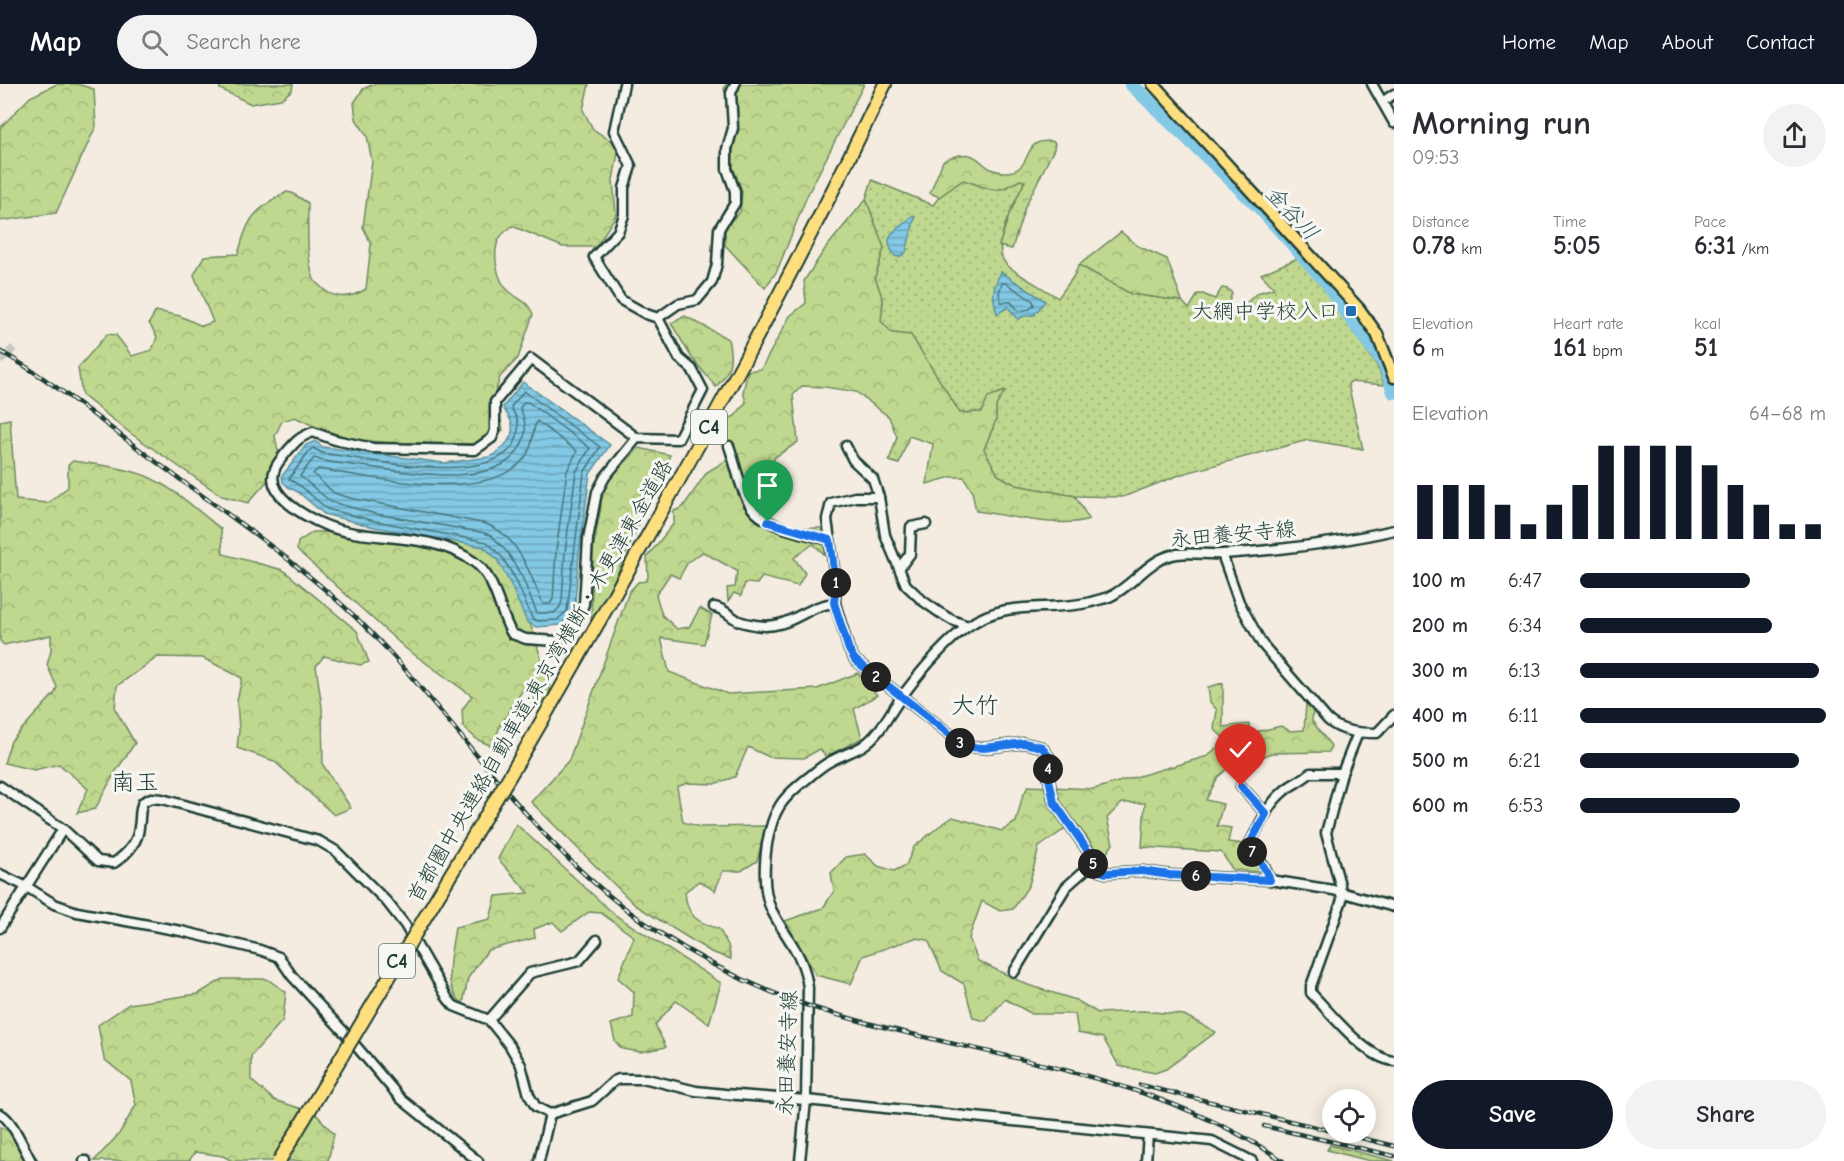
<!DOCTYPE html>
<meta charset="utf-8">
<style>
:root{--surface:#fff;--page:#f2f2f3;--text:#2b2b33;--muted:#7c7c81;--accent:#111827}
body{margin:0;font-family:"Comic Neue","Klee One",sans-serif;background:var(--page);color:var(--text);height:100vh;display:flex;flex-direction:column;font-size:22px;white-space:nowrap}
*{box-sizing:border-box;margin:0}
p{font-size:20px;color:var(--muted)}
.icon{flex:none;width:33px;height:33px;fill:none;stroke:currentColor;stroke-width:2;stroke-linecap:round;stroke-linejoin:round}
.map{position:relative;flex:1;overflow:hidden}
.drawer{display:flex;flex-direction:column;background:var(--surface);width:450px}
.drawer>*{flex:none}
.buttons{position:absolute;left:1322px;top:1005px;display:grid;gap:12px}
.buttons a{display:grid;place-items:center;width:54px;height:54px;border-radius:50%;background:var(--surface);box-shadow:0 3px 15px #0003;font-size:30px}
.pin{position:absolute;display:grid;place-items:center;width:51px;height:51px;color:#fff;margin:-62px -26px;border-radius:50% 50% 50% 0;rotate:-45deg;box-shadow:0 0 6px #0007}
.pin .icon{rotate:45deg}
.km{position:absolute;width:30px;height:30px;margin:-15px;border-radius:50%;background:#222;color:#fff;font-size:16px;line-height:30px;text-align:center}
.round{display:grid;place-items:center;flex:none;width:63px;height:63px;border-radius:32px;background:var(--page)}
.head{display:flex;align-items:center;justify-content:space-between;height:102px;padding:0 18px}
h1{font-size:33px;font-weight:800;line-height:45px}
.stats{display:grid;grid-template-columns:repeat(3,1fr);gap:9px;height:102px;padding:6px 18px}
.stats div{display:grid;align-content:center}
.stats b{font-size:26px;font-weight:800}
.stats small{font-size:16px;font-weight:400}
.stats p{font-size:16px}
.chart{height:168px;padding:12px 18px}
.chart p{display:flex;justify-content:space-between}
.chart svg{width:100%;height:108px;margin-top:6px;stroke:var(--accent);stroke-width:6}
.cta{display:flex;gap:12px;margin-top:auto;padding:12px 18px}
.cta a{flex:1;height:69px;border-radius:36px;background:var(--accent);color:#fff;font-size:24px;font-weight:800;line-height:69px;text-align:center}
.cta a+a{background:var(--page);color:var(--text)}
ul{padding:0 18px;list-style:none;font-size:20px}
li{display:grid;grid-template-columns:96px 72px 1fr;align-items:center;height:45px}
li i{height:15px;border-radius:8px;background:var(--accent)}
header{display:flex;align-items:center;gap:36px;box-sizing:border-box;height:84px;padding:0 30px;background:var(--accent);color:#fff}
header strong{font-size:28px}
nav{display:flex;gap:33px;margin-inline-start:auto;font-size:21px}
.search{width:420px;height:54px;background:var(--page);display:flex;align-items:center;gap:15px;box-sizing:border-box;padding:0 21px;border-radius:33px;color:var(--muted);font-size:22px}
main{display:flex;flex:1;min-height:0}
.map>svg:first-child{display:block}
.grass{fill:url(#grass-dots);stroke:#6f8a61;stroke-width:1.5}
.forest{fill:url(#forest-crowns);stroke:#6f8a61;stroke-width:1.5}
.water{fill:url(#water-rules);stroke:#5b909e;stroke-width:1.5}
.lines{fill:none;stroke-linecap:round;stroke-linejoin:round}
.shore{stroke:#47757a;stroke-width:1.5}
.river{stroke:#83c8e4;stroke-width:14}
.minor-tunnel{stroke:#c9c9be;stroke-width:8;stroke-dasharray:8 4;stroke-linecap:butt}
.minor-casing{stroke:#1f3d34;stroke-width:13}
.major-casing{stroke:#1f3d34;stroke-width:15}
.highway-casing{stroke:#1f3d34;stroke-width:16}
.minor{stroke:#f6f6f2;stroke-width:8}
.major{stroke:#fedf80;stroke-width:10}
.highway{stroke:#fedf80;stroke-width:12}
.rail-casing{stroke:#1f3d34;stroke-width:4.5}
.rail{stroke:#f6f6f2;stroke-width:2;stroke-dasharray:7;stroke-linecap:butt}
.highway-bridge-casing{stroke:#1f3d34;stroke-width:16;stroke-linecap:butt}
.highway-bridge{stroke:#fedf80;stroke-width:12}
.route-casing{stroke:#fff;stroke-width:12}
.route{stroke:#1a73e8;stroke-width:8}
.poi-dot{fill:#1f6fb2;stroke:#f6f6f2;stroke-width:2}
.labels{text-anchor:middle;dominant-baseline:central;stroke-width:6;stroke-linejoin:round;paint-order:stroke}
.shield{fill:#f6f6f2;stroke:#60746d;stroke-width:1.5}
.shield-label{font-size:20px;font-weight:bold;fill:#1f3d34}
.poi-label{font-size:21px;fill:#1f3d34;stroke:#f6f6f2;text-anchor:end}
.street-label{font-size:21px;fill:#1f3d34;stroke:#f6f6f2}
.water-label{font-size:22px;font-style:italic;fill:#335957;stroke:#f6f6f2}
.quarter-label{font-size:24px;fill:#1f3d34;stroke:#f6f6f2}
</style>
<header>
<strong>Map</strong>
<div class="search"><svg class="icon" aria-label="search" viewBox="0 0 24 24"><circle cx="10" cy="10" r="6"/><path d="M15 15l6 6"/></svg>Search here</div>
<nav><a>Home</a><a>Map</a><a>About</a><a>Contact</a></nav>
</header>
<main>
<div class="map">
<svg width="1394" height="1077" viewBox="0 0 1394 1077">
<defs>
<pattern id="grass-dots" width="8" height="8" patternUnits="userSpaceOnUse" patternTransform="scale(1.5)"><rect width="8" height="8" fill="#bfd78e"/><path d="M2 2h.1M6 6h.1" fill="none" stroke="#a4b97b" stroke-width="1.8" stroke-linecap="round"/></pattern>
<pattern id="forest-crowns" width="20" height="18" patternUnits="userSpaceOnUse" patternTransform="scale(1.5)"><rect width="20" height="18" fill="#bfd78e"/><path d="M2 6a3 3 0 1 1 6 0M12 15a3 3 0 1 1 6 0" fill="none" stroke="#a4b97b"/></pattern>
<pattern id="water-rules" width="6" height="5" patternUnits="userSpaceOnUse" patternTransform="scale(1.5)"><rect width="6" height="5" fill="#83c8e4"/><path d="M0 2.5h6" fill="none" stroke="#6ba4ba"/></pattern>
</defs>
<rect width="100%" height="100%" fill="#f4ece1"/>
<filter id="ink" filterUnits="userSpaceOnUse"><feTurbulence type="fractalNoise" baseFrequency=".0167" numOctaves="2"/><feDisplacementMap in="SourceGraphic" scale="12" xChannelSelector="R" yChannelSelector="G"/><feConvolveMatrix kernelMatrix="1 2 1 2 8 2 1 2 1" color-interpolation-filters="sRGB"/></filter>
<g filter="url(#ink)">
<g class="grass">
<path d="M872 96 933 121 939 113 963 96C992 104 991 113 1020 96L1025 97C1016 117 989 161 1006 180 1013 188 1047 206 1058 214L1073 193 1079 181 1131 210 1182 217 1189 225 1198 210H1203L1215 215 1222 204 1228 205 1232 209 1229 218 1239 226 1257 209 1274 204 1261 190 1298 174 1321 200 1378 283 1384 301 1350 298 1348 300 1363 365 1308 356 1182 390 1123 413 1075 412 1016 401 998 391 984 365 996 336V322L982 328 960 329 911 252 891 249 881 237 883 216 875 193 884 164 866 115Z"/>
<path d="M1330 1061 1394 1077H1370L1327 1066Z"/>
</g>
<g class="forest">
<path d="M57 0H77L94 5 96 42 56 129 0 137V44L30 13Z"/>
<path d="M219 0H293L292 6 281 15 251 20 220 5Z"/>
<path d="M374 0H589L583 26 593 45 614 59 618 69 613 96 616 131 596 163H563L512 142C509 145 504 148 501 152 491 166 496 197 510 208 521 218 526 215 533 230L518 274 500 293 495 309 503 346 477 360 391 359 357 356 320 345 295 333 282 337 275 352 278 367V385L248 419 222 412 130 349 82 311 78 284 107 250 116 251 132 272 152 266 157 253 149 239 156 227 180 232 202 242 213 238 194 191 204 172 238 170C249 133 252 127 287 108L292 109 308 119C308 139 306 177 314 195 314 197 318 200 320 202 333 216 350 215 366 205L371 160 363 143 372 77 367 52 356 35 354 19 363 5Z"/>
<path d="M726 0H864L807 112 777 187 765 204 725 161V143L740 128 742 107 731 78 738 36 724 6Z"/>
<path d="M1052 57 1055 59 1054 65 1025 123 1012 165 999 162 1009 131 1025 97 1020 96C991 113 992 104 963 96L939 113 930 109 943 77C983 58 976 87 1003 88 1030 89 1024 65 1037 59 1041 57 1047 57 1052 57Z"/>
<path d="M866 115 884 164 875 193 883 216 881 237 892 249 911 251 960 329 982 328 988 313 1005 307 996 322V336L984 365 998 391 1016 401 1075 412 1089 435C1062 445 1005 431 976 427L972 407 964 393H951L927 400 933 360 909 352 899 380 889 377 897 353 889 333 856 308 825 303 802 302 793 311 798 358 775 373 767 391 773 405 746 399 740 406C742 411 742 419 745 424 761 451 798 443 823 444L825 471 813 460 794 474 805 489 798 502 762 493 757 500 745 499 741 512 734 509 728 517 727 504 735 503 737 487 703 468 688 478 679 494 670 490 656 511 662 531 677 545 689 543 700 524 712 531 704 560 661 554 669 588 728 610 817 605 858 589 877 611 854 625 862 654 826 673 820 665 804 674 769 673 748 663 735 693 714 700 687 699 677 703 683 738 700 743 766 742 757 777 741 787H723L715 807 699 797 685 808C687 833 697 838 719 845L728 861 731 875 711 868 635 821 531 718 569 676 629 508 638 498 646 497 648 493 647 473 674 439V427L683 423 707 388 727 376 722 338 735 332 746 318 743 308 748 287 761 285 790 232 806 219 804 197 825 165Z"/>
<path d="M1121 148 1138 162 1167 175 1182 217 1131 210 1079 181Z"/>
<path d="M685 232 728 255C733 277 731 286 716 303L692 274 671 239Z"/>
<path d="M10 335 16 416 48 419 68 403V381L73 377C97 381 123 383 146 392 173 403 198 427 221 445L223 470 283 486 357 547 369 578 360 581 324 572 316 582 322 623 323 681 351 724 334 731 274 677 237 664 239 646 237 617 242 594 203 574 158 573 117 602 115 625 135 659 116 687 95 725 77 729 88 705 59 680 34 686 4 679 11 657 55 609 57 603 47 581 51 567V551L4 561 0 557V337Z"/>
<path d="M639 364 670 371 603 521 591 542 593 465 601 423 599 400 614 390Z"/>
<path d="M313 448H435L484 463 497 475 526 526 550 603 549 618 537 619 524 604 501 640 492 662 478 656 463 643 462 626 472 612 405 564 297 466 298 458Z"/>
<path d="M1223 599V643L1249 640 1251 649 1281 642 1290 647 1304 646 1306 620 1313 625 1312 637 1331 662 1329 668 1271 669 1256 676 1245 669 1218 693 1206 716 1223 720 1217 742 1231 744 1228 758 1245 760 1263 788 1233 786 1221 768 1142 763 1145 719H1122L1107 734 1113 760 1107 769 1096 766 1075 738 1039 763 1029 801 1013 825 1000 827 982 817 969 854 978 877 1028 901 1076 916 1098 929 1143 927 1184 931 1216 948 1166 985 1155 989 1119 982 1103 954 1078 949 1075 930H1032L1005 915 986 937 973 934 964 900 942 887 928 856 915 854 863 872 851 900 816 891 785 837 823 824 834 807 831 789 846 773 865 770 878 782 894 787 906 781 914 763 938 743 953 733 1002 747 1016 738 1022 714 1028 702 1094 705 1208 672 1225 655 1214 645 1217 626 1210 618 1208 603Z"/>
<path d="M516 740 615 831 721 899 709 940 676 917 655 941 666 963 641 968 622 965 615 957 611 940 633 933 634 908 618 894 634 853 601 829 589 828 562 847 553 838 534 845 535 854 488 866 468 894 463 920C440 902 452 868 455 843L490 835 496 812 529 809 498 775Z"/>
<path d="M223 895H267L286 908 283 936 251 972V996L274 1016 315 1029 334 1050 328 1077H232L223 1072 195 1068 189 1077H94L119 1050 136 1021 131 997 104 975 98 941 129 920 198 910Z"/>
<path d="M0 1043 19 1052 39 1077H0Z"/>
</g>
<g class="water">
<path d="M913 131 915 133 906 168 899 173 895 172C878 148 901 146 913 131Z"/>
<path d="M1001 188 1045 217 1034 231 1024 232 1018 235 1008 223 997 230C992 211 992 205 1001 188Z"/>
<path d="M523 298 610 361 590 390 579 470 575 519 572 530 561 541 536 543 527 538 510 499 497 475 484 463 374 443 324 430 298 408 288 403 283 398 282 392 306 361 315 357 323 363 444 379 489 373C502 367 517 352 511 337 509 332 505 328 503 323Z"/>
</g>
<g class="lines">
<g class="shore">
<path d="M1002 199H1006L1033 217 1034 221 1030 225 1019 227 1011 218H1001L999 209Z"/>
<path d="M524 307 600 363 584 389 567 527 557 536 538 537 532 534 516 496 502 473 487 458 375 437 327 425 302 403 289 395 309 367 313 364 322 369C361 374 523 412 518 340 518 334 513 329 511 323Z"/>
<path d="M524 318H528L590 364 576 388 565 468 562 517 560 523 554 529H537L522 493 508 469 491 451 480 448 376 430 331 418 300 392 314 374C331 380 351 380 369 383 407 388 498 406 520 363 528 349 526 338 520 324Z"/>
<path d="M537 337 577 367 567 387 556 467 553 515 550 520H543C530 489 517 448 482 439L350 414 334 409 313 390 318 385C369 393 485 420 523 376 535 362 531 347 537 337Z"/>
</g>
<path class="river" d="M1131 0 1260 124 1329 201 1337 216 1384 279 1394 308"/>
<path class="minor-tunnel" d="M0 277 14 264"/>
<g class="minor-casing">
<g id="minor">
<path d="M624 0 614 47 631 82 624 104V131L618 148 594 173 621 216 646 230 658 234 679 274 692 285 703 306 678 355 637 354 531 275 495 318V347L492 354 475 366 373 364 335 356 313 348C299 353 295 358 285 370 282 374 277 379 275 385 264 411 306 433 325 441 371 460 429 445 474 478 496 493 499 528 512 550L526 555 557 557 564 553 578 535 584 520 588 455 597 408 605 393 637 354"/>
<path d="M1372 0 1394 39"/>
<path d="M1382 18 1394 10"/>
<path d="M658 234 678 220 697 216 712 198 717 180 719 145 735 119V107L727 85V65L733 44 731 9 735 0"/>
<path d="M729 362C736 381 740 407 752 424 766 444 807 450 830 456"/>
<path d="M846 362 853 376 873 395 879 413 885 451 906 501 923 517 940 529 952 536 968 542"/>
<path d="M879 413H855L831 419 827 435 836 500 835 519 849 566 855 576 961 659 970 663 984 664 1024 659 1042 663 1049 673 1047 686 1054 718 1088 767 1099 787 1106 789 1142 787 1170 791 1270 796 1333 806 1394 823"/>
<path d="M1222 470 1239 518 1262 560 1328 636C1341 648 1359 649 1377 649L1394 631"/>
<path d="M900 483 910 470 911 443 926 440"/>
<path d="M714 523C725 525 728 531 737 536 742 539 750 540 755 541 790 547 805 521 835 519"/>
<path d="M1358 649 1342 689 1326 749 1340 801 1342 816 1311 902V909C1332 930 1365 974 1394 977"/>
<path d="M0 702 63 745 98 777 114 779C127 770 138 759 139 743 141 733 139 727 143 718L151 714 162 715 319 757 336 767 387 818 405 841 448 915 454 922 489 936 510 962 521 981 529 1011 536 1023 550 1030 592 1017 614 997 619 995H647L696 1007 725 1010 806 1016 1212 1057 1252 1077"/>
<path d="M1241 702 1266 730"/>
<path d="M0 790 27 803 54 820 77 828 181 847 260 866 279 873 292 892 345 949 401 1015 478 1077"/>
<path d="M1270 796 1264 782 1249 764V761C1259 743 1267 721 1283 708 1291 700 1302 697 1310 689H1342"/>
<path d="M0 844 63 745"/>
<path d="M1014 888 1066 803 1093 779"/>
<path d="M489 936 530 889 579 877 597 856"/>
<path d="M0 1030C12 1034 24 1065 31 1077"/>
<path d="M84 1077H86"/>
<path d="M539 1077 550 1030"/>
<path d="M800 1077 806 1016 808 904C804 870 787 856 772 827 762 807 764 781 767 760 773 725 782 714 809 693 816 687 823 681 831 677 841 671 854 668 864 661 881 649 890 628 903 611 921 587 943 560 968 542 1008 514 1047 529 1091 518 1097 516 1103 515 1109 513 1134 502 1148 474 1177 470 1192 468 1208 471 1223 470 1280 466 1338 459 1394 446"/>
<path d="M1146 1077 1148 1051"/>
</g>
</g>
<g class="major-casing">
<path id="major" d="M1153 0 1359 225 1377 250 1394 293"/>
</g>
<g class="highway-casing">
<path id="highway" d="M518 678C647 456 774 232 885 0"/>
</g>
<use href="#minor" class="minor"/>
<use href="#major" class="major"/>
<use href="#highway" class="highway"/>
<g class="rail-casing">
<g id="rail">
<path d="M0 267C56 299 107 342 159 380 236 437 318 491 383 561 474 659 543 773 657 847 707 880 761 907 818 925 973 973 1146 984 1283 1077"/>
<path d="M1140 1001 1332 1047"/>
<path d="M1264 1042 1394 1072"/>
<path d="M1337 1048 1394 1062"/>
</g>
</g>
<use href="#rail" class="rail"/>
<g class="highway-bridge-casing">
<path id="highway-bridge" d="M279 1077 518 678"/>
</g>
<use href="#highway-bridge" class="highway-bridge"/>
</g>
</g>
<g class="lines" filter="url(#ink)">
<g class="route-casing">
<path id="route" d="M768 438 830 456 836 500 834 519 849 566 855 576 961 659 970 663 984 664 1024 659 1042 663 1049 673 1047 686 1054 718 1088 767 1099 787 1106 789 1142 787 1170 791 1270 796 1264 783 1249 764V761L1266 730 1241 702"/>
</g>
<use href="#route" class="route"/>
</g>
<rect class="poi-dot" x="1345" y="221" width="12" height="12" rx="3"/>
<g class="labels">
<g class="shield">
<rect x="691" y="326" width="36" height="34" rx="4.5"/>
<rect x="379" y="860" width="36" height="34" rx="4.5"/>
</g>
<g class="shield-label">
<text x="709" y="343">C4</text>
<text x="397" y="877">C4</text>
</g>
<g class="poi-label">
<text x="1339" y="227">大網中学校入口</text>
</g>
<g class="street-label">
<text transform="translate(1233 450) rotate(-5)">永田養安寺線</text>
<text transform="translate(540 597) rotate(-60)">首都圏中央連絡自動車道;東京湾横断・木更津東金道路</text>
<text transform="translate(787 969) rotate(-88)">永田養安寺線</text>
</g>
<g class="water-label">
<text transform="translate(1292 129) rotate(47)">金谷川</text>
</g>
<g class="quarter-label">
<text x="975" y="621">大竹</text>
<text x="135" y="698">南玉</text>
</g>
</g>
</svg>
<div class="buttons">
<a><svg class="icon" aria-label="locate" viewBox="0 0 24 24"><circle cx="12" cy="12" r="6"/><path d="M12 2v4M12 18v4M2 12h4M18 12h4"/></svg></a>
</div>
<div class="pin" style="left:768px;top:438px;background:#1e9e55"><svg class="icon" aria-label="arrive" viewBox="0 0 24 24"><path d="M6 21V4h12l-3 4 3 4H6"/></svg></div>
<div class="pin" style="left:1241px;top:702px;background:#d93025"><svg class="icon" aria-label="check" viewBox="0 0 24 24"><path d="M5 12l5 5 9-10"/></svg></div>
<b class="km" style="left:836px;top:499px">1</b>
<b class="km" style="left:876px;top:593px">2</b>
<b class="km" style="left:960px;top:659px">3</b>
<b class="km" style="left:1048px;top:685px">4</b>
<b class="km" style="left:1093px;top:780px">5</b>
<b class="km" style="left:1196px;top:792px">6</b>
<b class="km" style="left:1252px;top:768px">7</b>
</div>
<section class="drawer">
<div class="head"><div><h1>Morning run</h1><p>09:53</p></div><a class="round"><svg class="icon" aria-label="share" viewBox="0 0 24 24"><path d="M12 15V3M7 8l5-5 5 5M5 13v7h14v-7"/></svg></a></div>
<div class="stats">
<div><p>Distance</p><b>0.78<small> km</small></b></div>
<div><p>Time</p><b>5:05</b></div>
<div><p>Pace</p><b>6:31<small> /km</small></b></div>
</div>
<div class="stats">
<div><p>Elevation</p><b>6<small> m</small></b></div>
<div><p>Heart rate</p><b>161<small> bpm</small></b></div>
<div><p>kcal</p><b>51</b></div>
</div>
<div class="chart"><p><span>Elevation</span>64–68 m</p>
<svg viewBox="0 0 160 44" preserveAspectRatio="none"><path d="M5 44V22M15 44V22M25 44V22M35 44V30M45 44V38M55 44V30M65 44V22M75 44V6M85 44V6M95 44V6M105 44V6M115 44V14M125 44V22M135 44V30M145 44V38M155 44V38"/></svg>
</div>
<ul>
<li><b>100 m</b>6:47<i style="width:69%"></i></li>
<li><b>200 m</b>6:34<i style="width:78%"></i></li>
<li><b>300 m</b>6:13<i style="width:97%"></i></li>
<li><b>400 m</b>6:11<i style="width:100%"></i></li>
<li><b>500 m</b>6:21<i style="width:89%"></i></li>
<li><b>600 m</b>6:53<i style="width:65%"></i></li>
</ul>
<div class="cta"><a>Save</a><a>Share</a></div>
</section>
</main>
